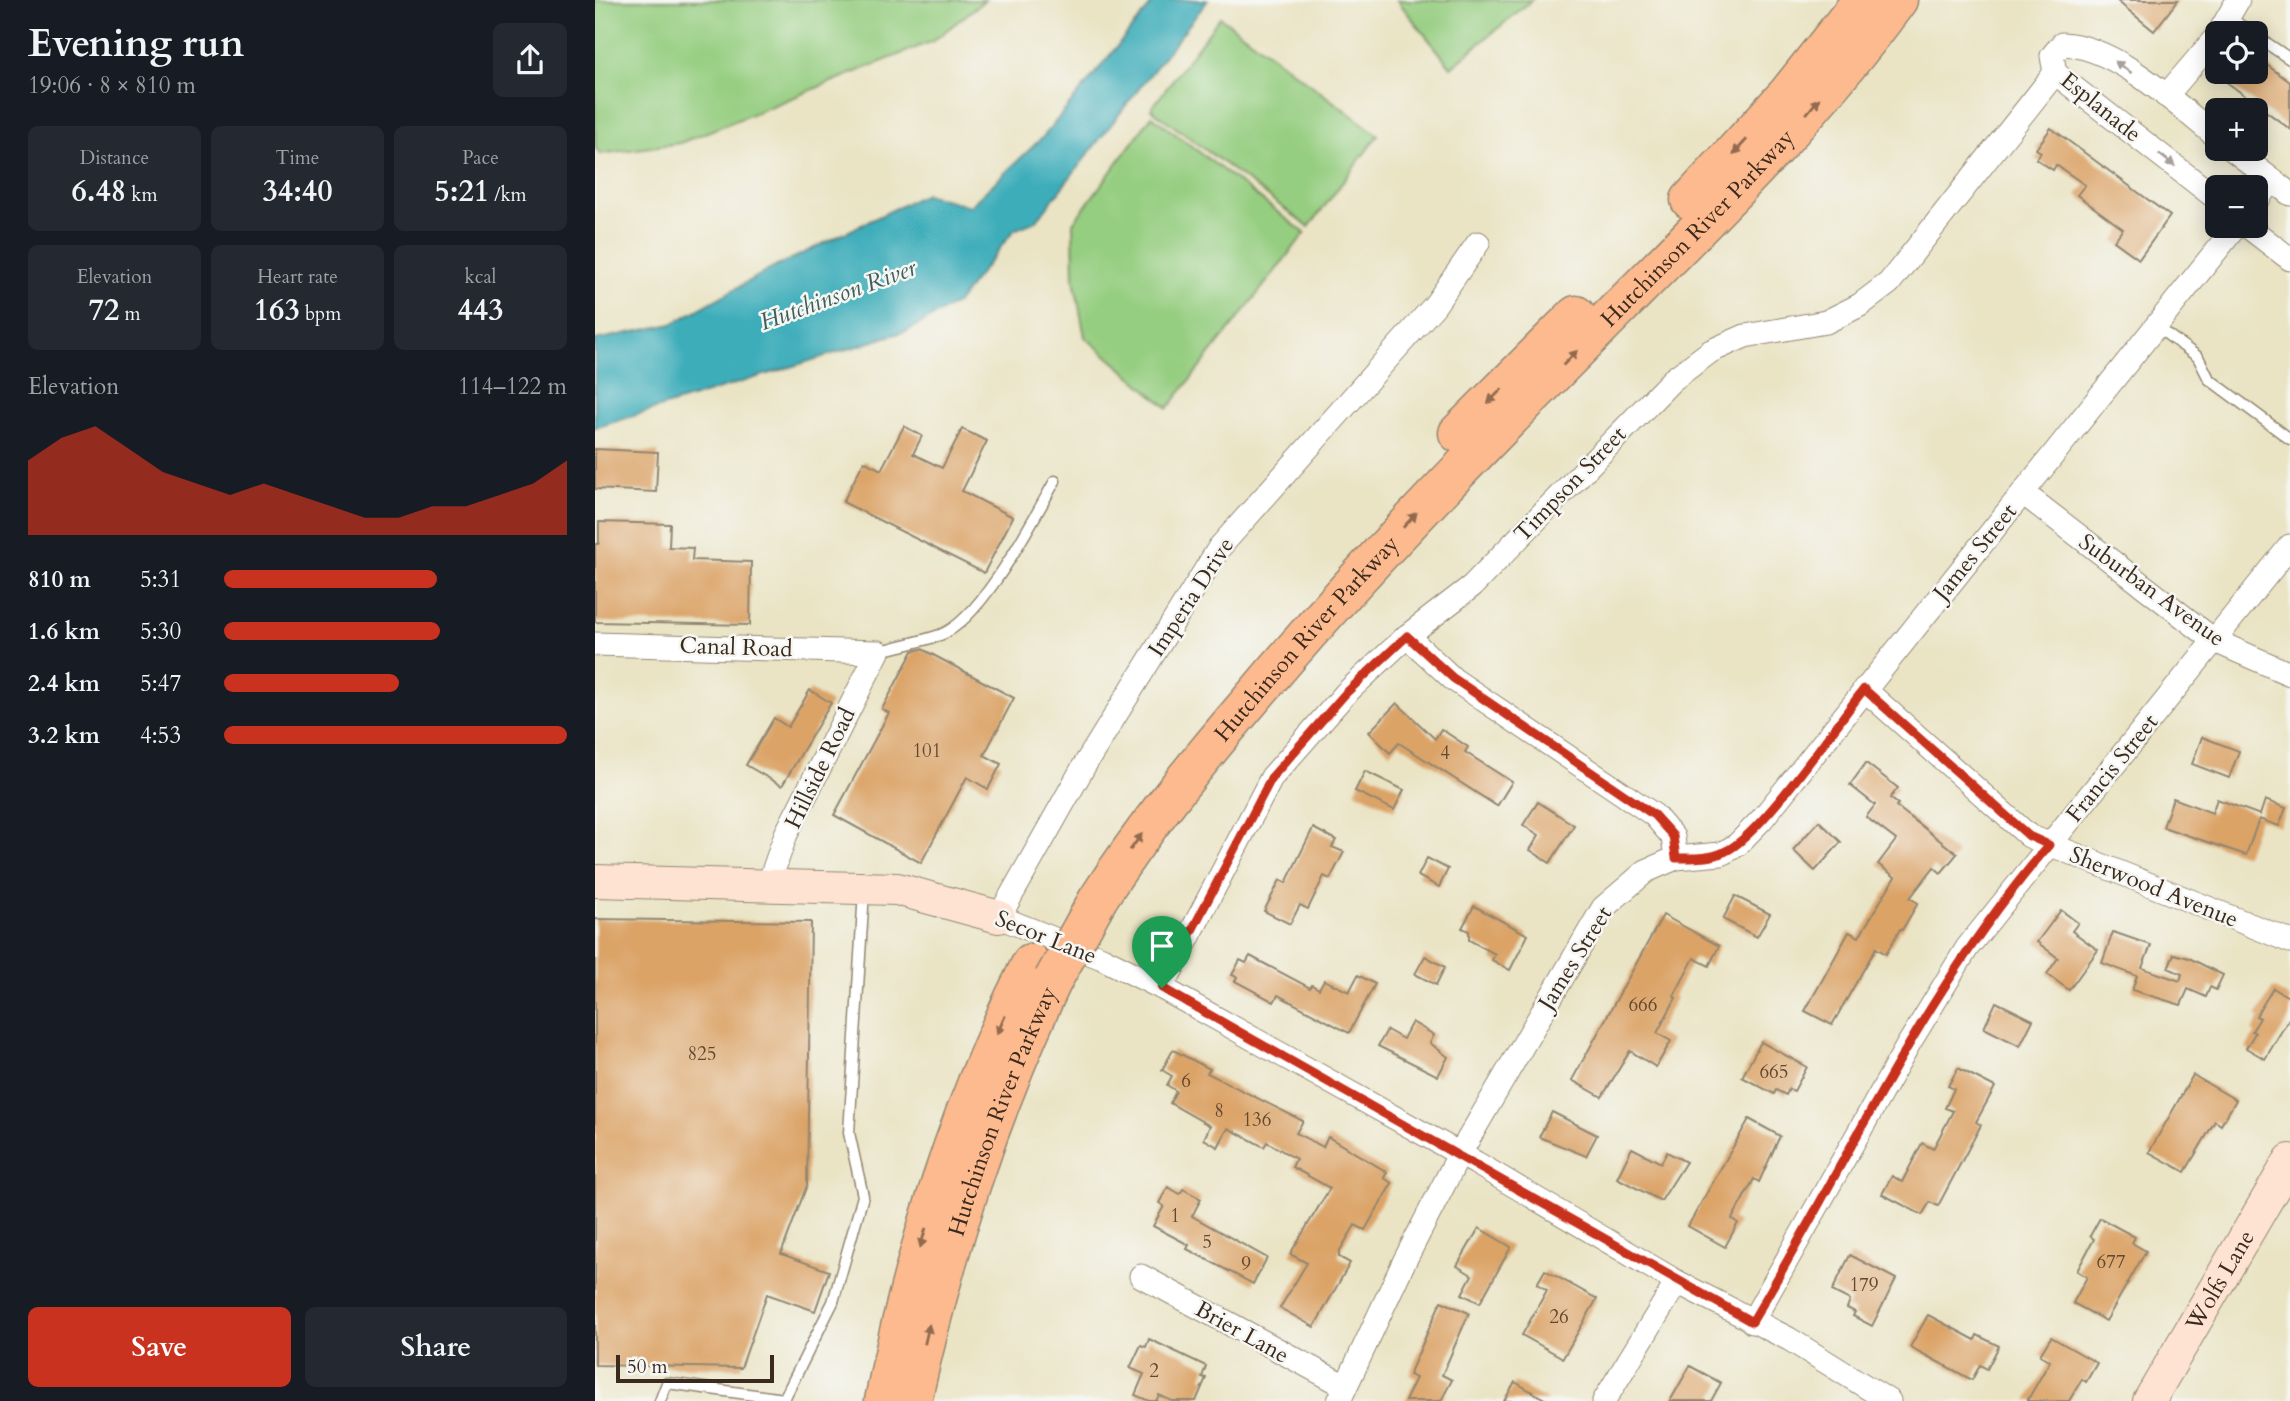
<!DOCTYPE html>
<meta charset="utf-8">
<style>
:root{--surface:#171b24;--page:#242831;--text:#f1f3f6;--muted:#9ea1a6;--accent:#c8321e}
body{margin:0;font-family:Cardo,serif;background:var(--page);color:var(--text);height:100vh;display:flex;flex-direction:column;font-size:26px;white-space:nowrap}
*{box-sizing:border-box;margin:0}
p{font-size:23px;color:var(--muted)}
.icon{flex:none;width:38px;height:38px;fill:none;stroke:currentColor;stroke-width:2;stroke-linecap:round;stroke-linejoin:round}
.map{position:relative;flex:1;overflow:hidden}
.drawer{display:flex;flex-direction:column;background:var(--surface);width:595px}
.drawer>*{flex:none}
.tools{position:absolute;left:1610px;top:21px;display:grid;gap:14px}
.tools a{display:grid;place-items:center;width:63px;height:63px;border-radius:10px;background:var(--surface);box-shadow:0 4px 18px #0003;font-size:35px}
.scale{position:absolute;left:21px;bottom:18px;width:158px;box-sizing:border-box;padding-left:7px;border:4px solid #3b2a1e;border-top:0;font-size:19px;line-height:24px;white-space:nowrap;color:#3b2a1e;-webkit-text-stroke:5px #f6f6f2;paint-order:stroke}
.pin{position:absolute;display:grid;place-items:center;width:60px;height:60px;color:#fff;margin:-72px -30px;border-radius:50% 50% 50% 0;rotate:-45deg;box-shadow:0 0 7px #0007}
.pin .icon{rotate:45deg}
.round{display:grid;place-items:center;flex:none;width:74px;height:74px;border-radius:10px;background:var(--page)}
.headline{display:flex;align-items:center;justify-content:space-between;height:119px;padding:0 28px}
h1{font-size:38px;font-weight:700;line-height:52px}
.stats{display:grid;grid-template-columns:repeat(3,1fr);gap:10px;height:119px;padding:7px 28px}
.stats div{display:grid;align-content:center;border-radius:10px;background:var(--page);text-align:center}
.stats b{font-size:30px;font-weight:700}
.stats small{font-size:19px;font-weight:400}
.stats p{font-size:19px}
.chart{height:196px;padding:14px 28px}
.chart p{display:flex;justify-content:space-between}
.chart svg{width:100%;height:126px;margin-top:7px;fill:var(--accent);opacity:.7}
.action{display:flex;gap:14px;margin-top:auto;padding:14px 28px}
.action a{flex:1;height:80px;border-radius:10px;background:var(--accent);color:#fff;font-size:28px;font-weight:700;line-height:80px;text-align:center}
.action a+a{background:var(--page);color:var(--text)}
ul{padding:0 28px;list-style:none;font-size:23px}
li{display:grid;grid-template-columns:112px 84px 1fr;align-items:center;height:52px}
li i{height:18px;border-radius:9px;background:var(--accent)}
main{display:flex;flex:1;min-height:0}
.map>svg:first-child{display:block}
.green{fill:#96ce81;stroke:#687c50;stroke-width:2}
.water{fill:#3dadba;stroke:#3c6c6c;stroke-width:2}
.building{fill:#dba366}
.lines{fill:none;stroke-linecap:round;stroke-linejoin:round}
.lane-casing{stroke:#928772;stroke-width:13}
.street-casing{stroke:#928772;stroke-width:25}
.secondary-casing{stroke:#928772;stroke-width:34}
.highway-casing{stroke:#928772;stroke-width:41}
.lane{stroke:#fff;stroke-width:10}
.street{stroke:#fff;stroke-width:23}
.secondary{stroke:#fee3d2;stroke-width:32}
.highway{stroke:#fcba8e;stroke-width:38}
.highway-bridge-casing{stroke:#928772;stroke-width:41;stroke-linecap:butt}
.highway-bridge{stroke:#fcba8e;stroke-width:38}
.oneway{fill:#a79f9a}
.oneway2{fill:#926b50}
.route-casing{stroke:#fff;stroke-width:14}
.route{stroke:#c8321e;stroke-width:9}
.labels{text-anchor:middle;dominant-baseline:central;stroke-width:5;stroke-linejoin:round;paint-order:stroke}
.number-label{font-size:19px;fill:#634830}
.street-label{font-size:23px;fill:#3b2a1e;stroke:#f6f6f2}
.water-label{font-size:24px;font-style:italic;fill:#3c5e5c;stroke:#f6f6f2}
</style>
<main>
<section class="drawer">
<div class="headline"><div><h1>Evening run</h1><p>19:06 · 8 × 810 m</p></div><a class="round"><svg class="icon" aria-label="share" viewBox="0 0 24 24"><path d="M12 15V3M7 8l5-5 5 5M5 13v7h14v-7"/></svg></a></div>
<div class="stats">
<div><p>Distance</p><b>6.48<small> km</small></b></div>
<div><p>Time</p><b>34:40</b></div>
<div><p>Pace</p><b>5:21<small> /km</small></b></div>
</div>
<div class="stats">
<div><p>Elevation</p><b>72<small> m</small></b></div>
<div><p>Heart rate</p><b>163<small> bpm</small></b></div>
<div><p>kcal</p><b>443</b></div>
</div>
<div class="chart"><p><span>Elevation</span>114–122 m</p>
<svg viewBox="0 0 160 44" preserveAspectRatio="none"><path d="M0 44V18L10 10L20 6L30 14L40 22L50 26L60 30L70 26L80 30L90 34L100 38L110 38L120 34L130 34L140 30L150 26L160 18V44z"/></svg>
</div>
<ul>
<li><b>810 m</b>5:31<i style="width:62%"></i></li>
<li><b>1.6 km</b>5:30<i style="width:63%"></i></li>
<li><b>2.4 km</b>5:47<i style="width:51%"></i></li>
<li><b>3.2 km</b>4:53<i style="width:100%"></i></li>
</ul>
<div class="action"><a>Save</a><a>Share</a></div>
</section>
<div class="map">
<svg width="1695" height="1401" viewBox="0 0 1695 1401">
<rect width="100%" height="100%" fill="#f6f6f2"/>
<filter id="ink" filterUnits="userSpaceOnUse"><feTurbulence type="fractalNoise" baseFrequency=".0143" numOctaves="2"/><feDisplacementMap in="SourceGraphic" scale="14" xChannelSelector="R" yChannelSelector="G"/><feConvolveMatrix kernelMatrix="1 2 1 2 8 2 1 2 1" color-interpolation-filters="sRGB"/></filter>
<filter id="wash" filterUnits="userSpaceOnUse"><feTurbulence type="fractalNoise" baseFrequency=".00686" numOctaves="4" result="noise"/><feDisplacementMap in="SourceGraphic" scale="28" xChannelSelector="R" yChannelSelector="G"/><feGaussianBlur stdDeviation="1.57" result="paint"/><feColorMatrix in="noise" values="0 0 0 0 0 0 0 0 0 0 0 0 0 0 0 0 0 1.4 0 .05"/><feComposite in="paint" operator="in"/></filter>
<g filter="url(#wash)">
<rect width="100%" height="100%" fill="#eae4c5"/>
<g class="green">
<path d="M0 0H390L338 41 85 143 5 154 0 147Z"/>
<path d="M802 0H937L856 67Z"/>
<path d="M625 17 783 135 714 227 556 109Z"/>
<path d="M557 116 710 233 573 408 490 337 479 279 478 223Z"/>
</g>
<path class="water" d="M560 0H613L441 221 419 230 362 303 314 330 0 428V340L77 324 176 269 330 194 375 206 449 136Z"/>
<g id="blocks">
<g class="building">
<path d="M1521 0H1583L1559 31Z"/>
<path d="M1661 57 1695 82V129L1618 72H1661Z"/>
<path d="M1456 128 1575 216 1544 259 1519 241 1528 229 1482 195 1490 185 1461 165 1458 170 1441 159 1446 152 1441 149Z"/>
<path d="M309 426 327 436 318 454 347 468 367 429 392 441 367 491 418 517 389 573 248 502 269 461 286 470Z"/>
<path d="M0 449 63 452 61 492 0 489Z"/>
<path d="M4 522 75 524 74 547 98 548 97 560 156 562 155 625 0 622V544H4Z"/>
<path d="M327 649 419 698 389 755 406 764 393 789 372 777 326 863 239 815 294 713 287 709 318 651Z"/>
<path d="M215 690 236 703 187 786 151 765 179 718 193 727Z"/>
<path d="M802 703 840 739 846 729 873 747 870 752 917 782 902 806 804 743 795 753 774 732Z"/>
<path d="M1607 737 1644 751 1634 778 1597 764Z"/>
<path d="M1271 763 1303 788 1295 798 1303 804 1301 806 1362 854 1346 873 1339 867 1315 898 1323 903 1307 930 1305 929 1291 954 1281 948 1237 1025 1210 1011 1254 932 1264 937 1300 877 1283 864 1301 840 1271 817 1280 805 1255 785Z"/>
<path d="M770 771 809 790 799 810 760 791Z"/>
<path d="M1578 798 1617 813 1622 799 1665 815 1670 800 1691 808 1684 826 1664 819 1651 855 1568 827Z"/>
<path d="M943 802 979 825 955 863 935 850 944 835 928 825Z"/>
<path d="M1224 821 1246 842 1220 871 1198 850Z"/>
<path d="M718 828 741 840 737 847 749 852 735 879 729 876 713 909 705 905 695 924 669 911 685 880 691 883Z"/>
<path d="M832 858 853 869 844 887 823 876Z"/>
<path d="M1140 896 1175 914 1162 937 1128 919Z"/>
<path d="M879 906 933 935 915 970 897 960 900 954 874 940V931L867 928Z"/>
<path d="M1466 910 1483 923 1477 931 1503 950 1474 990 1452 974 1463 958 1442 942Z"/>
<path d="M1068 915 1124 946 1114 966 1099 958 1079 996 1081 998 1062 1033 1076 1041 1061 1067 1035 1051 1007 1097 977 1080Z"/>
<path d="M0 919 216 922 212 1185 186 1254 234 1271 220 1311 172 1294 146 1368 0 1365Z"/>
<path d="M1518 932 1556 945 1547 968 1585 981 1587 974 1573 968 1579 954 1594 958 1628 975 1621 990 1615 987 1611 997 1593 989 1586 1005 1537 990 1542 976 1507 963Z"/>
<path d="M655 956 715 988 717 985 724 989 729 980 754 992 763 975 780 984 754 1033 683 995 679 1002 640 981 642 977 637 975 645 960 651 963Z"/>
<path d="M830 956 850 967 841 985 820 974Z"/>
<path d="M1678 988 1695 998V1017L1670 1059 1651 1048 1660 1033 1657 1031 1665 1018 1661 1016Z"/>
<path d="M1401 1002 1438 1020 1425 1046 1389 1028Z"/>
<path d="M817 1022 839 1035 835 1043 853 1057 843 1076 783 1046 792 1030 808 1039Z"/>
<path d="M1166 1042 1212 1067 1199 1091 1194 1089 1191 1095 1181 1090 1179 1094 1147 1077Z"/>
<path d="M578 1050 615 1069 612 1073 708 1121 701 1133 728 1147 733 1137 792 1172 789 1178 797 1183 770 1230 760 1225 744 1252V1257L755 1263 719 1327 685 1308 712 1263 695 1254 735 1188 697 1167 701 1159 672 1142 669 1147 633 1128 623 1147 609 1139 615 1126 575 1103 581 1091 572 1085 577 1076 567 1070Z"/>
<path d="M1363 1068 1400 1087 1381 1122 1386 1125 1343 1206 1335 1202 1327 1215 1287 1194 1297 1176 1307 1182 1327 1143 1338 1149 1358 1111 1350 1108 1359 1089 1353 1086Z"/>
<path d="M1598 1075 1641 1100 1626 1125 1620 1121 1590 1172 1554 1152Z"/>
<path d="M957 1112 1002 1135 991 1156 944 1137Z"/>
<path d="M1154 1119 1185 1136 1164 1182 1159 1179 1137 1219 1143 1223 1130 1247 1093 1226Z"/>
<path d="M1037 1148 1066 1163 1072 1152 1091 1162 1066 1201 1022 1178Z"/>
<path d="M573 1187 585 1194 588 1189 606 1199 597 1216 672 1258 658 1284 592 1249 594 1245 558 1226 569 1206 564 1203Z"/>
<path d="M1505 1218 1540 1237 1537 1243 1551 1251 1511 1321 1478 1303 1492 1277 1482 1271 1499 1239 1495 1236Z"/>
<path d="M884 1228 916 1247 885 1303 867 1294 877 1275 862 1266Z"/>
<path d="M1255 1255 1301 1279 1277 1326 1258 1316 1260 1312 1252 1308 1255 1300 1237 1291Z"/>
<path d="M950 1270 1002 1299 968 1358 927 1335 952 1290 942 1284Z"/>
<path d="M846 1301 874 1313 847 1375 857 1380 846 1401H810L821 1378 814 1375Z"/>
<path d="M1333 1315 1380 1340 1382 1335 1404 1346 1392 1369 1385 1365 1377 1380 1315 1347Z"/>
<path d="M1456 1337 1502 1363 1491 1382 1487 1379 1474 1401H1432L1455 1361 1445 1355Z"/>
<path d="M554 1339 611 1366 607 1377 611 1378 601 1401H577L564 1395 561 1401H554L540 1395 549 1374 535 1368 546 1345 551 1347Z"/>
<path d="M1095 1366 1126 1383 1116 1401H1075Z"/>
<path d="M920 1382 953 1401H909Z"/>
</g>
</g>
</g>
<g filter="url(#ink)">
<use href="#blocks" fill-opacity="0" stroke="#928772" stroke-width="2"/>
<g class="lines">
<g class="lane-casing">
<g id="lane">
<path d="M1635 18 1657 33"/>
<path d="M1661 36 1695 59"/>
<path d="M1562 327 1603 357 1614 379 1695 439"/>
<path d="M283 652C303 646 325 642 345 635 387 620 438 519 460 481"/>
<path d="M65 1401 72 1383 189 1399 238 1302 268 1196 254 1133 269 891"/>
</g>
</g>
<g class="street-casing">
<g id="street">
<path d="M1624 33 1643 0"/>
<path d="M1571 96 1622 36"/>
<path d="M1622 137C1581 104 1521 46 1467 44L1457 56 1460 73 1622 199"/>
<path d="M1637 149 1695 194"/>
<path d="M1661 201 1677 180"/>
<path d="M1652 226 1695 259"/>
<path d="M883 243 840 305 624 548 489 766 404 917 507 958 567 988 881 1163 1082 1282 1194 1339 1294 1401"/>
<path d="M1428 493 1620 641 1695 674"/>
<path d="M812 636 858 679 1059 815 1078 837 1081 858"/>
<path d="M0 644 283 652 191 834 173 886"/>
<path d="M1269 689 1434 836 1695 941"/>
<path d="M567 988 677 777 750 694 812 636 877 586 1077 380 1116 351 1150 336 1231 322 1265 305 1294 283 1460 73"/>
<path d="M546 1276 750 1386"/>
<path d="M1157 1322 1313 1045 1372 948 1695 546"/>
<path d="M744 1401 809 1262 864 1155 1008 908 1051 871 1081 858 1126 854 1142 845 1167 819 1641 226"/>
<path d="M1009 1401 1082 1282"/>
</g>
</g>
<g class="secondary-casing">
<g id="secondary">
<path d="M0 881 302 889 404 917"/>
<path id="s1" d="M1554 1401 1695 1160"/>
</g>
</g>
<g class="highway-casing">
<g id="highway">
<path d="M1095 200 1193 93 1267 0"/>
<path d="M863 433 981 315"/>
<path id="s2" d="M503 899C548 829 600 765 654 702 771 562 899 434 1027 305 1124 208 1222 111 1303 0"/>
<path d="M289 1401C319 1249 366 1101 436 963"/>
<path id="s3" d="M317 1401C350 1253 393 1118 458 980"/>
</g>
</g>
<use href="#lane" class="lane"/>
<use href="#street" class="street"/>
<use href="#secondary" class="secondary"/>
<use href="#highway" class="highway"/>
<g class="highway-bridge-casing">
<path id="highway-bridge" d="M458 980 503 899"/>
</g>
<use href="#highway-bridge" class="highway-bridge"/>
</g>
<defs><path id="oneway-solid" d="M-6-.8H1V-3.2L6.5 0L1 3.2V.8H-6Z" transform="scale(1.75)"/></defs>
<g class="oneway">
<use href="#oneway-solid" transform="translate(1528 67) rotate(-145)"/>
<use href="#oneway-solid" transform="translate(1572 160) rotate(38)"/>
</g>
<g class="oneway2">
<use href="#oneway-solid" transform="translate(1218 106) rotate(-50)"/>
<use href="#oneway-solid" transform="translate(1145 147) rotate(132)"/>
<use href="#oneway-solid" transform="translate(975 358) rotate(-46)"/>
<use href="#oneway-solid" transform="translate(900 396) rotate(135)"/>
<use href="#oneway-solid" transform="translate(815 520) rotate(-47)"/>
<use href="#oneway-solid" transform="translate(541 842) rotate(-54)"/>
<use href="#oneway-solid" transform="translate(406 1025) rotate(114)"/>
<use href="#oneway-solid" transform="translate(328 1238) rotate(106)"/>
<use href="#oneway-solid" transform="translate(332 1334) rotate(-77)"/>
</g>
</g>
<g class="lines" filter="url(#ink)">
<g class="route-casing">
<path id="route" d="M812 636 858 678 1059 815 1078 836 1081 858C1097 858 1114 859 1129 852 1166 836 1240 726 1269 689L1434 836 1454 845C1330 988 1253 1161 1157 1322L567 988 677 777 750 694Z"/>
</g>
<use href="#route" class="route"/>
</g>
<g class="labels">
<g class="number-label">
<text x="332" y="751">101</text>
<text x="850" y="753">4</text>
<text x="1048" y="1005">666</text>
<text x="107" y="1054">825</text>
<text x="1179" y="1072">665</text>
<text x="591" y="1081">6</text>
<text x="624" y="1111">8</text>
<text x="662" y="1120">136</text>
<text x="580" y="1216">1</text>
<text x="612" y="1242">5</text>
<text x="1516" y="1262">677</text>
<text x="651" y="1264">9</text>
<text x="1269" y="1285">179</text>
<text x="964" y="1317">26</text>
<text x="559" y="1371">2</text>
</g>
<g class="street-label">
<text transform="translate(1506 107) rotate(39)">Esplanade</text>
<text stroke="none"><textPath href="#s2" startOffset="901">Hutchinson River Parkway</textPath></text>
<text transform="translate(975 484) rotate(-46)">Timpson Street</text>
<text transform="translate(1380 552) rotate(-51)">James Street</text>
<text transform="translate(1557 590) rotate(36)">Suburban Avenue</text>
<text transform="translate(596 597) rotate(-57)">Imperia Drive</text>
<text stroke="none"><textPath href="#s2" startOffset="334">Hutchinson River Parkway</textPath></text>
<text transform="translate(141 647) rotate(2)">Canal Road</text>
<text transform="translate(225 768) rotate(-64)">Hillside Road</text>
<text transform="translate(1517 768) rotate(-51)">Francis Street</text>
<text transform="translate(1559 887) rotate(22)">Sherwood Avenue</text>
<text transform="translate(451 937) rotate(22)">Secor Lane</text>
<text transform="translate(980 958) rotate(-58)">James Street</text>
<text stroke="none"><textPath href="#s3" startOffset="304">Hutchinson River Parkway</textPath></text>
<text stroke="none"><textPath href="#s1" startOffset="140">Wolfs Lane</textPath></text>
<text transform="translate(647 1332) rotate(29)">Brier Lane</text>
</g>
<g class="water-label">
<text transform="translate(243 295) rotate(-20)">Hutchinson River</text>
</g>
</g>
</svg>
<div class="tools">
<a><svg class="icon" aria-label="locate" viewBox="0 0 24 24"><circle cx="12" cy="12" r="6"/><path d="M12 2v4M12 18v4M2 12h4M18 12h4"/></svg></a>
<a>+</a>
<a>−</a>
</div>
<div class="scale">50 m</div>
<div class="pin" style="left:567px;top:988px;background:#1e9e55"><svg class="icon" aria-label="arrive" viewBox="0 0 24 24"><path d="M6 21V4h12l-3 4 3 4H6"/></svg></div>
</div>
</main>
